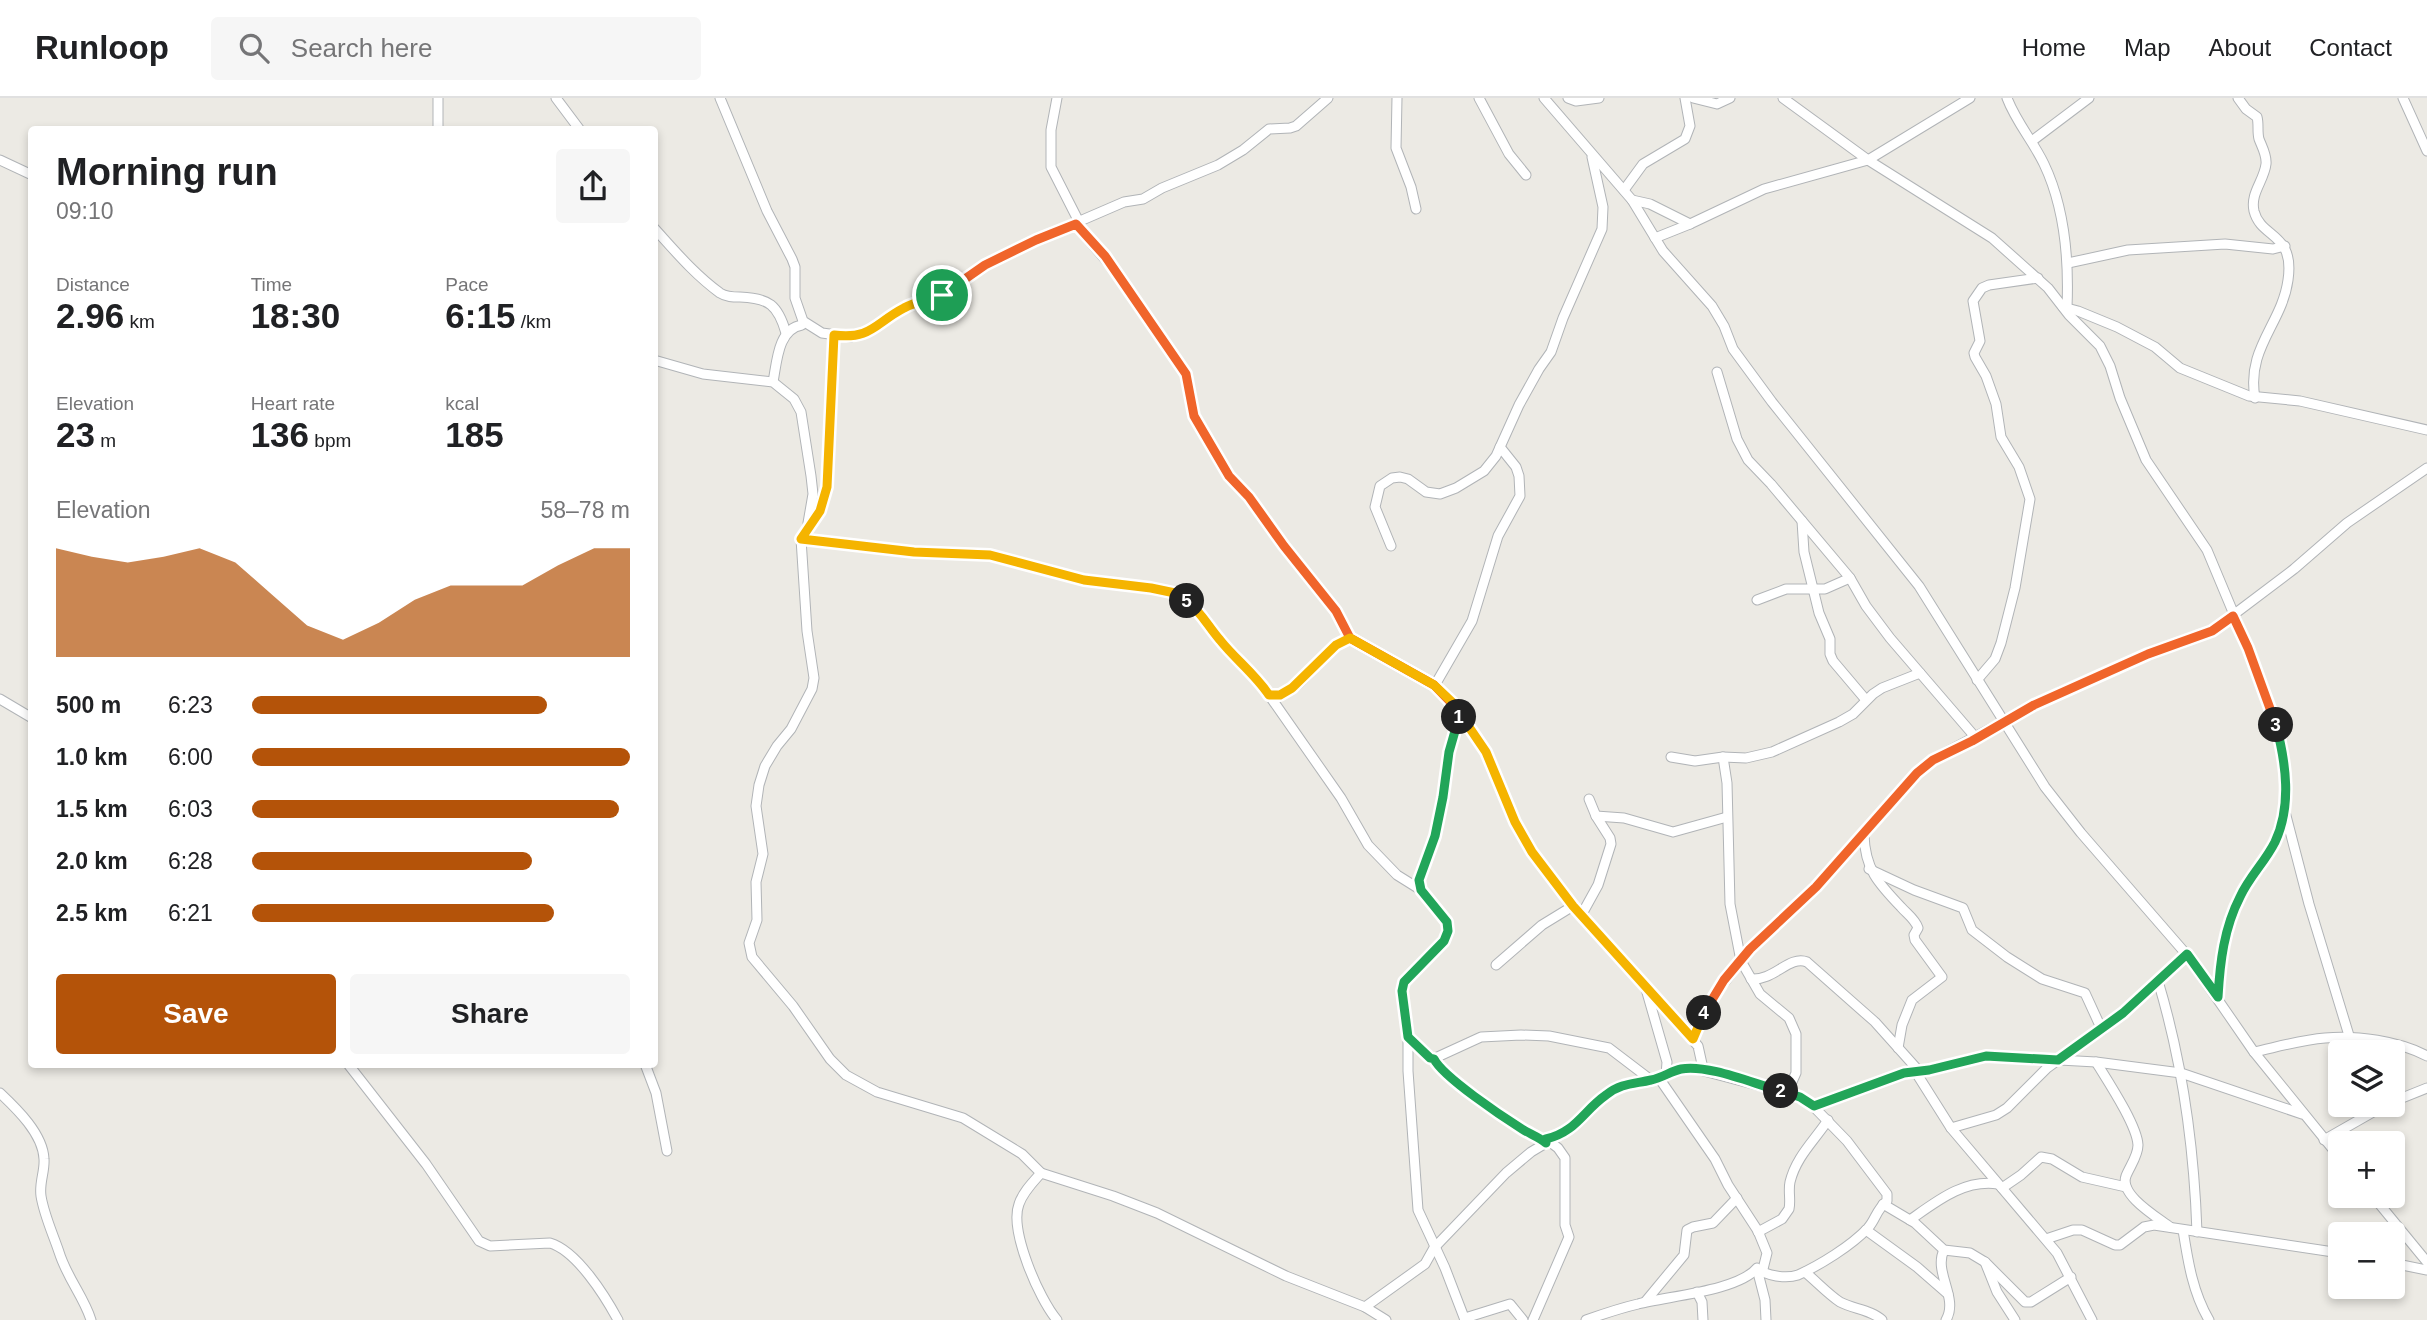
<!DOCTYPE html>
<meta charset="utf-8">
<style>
:root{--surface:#fff;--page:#f6f6f6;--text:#202124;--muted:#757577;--line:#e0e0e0;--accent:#b45309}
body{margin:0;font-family:Arial,sans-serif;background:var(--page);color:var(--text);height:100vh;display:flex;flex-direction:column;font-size:26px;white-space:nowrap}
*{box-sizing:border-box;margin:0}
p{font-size:23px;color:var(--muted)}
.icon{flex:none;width:38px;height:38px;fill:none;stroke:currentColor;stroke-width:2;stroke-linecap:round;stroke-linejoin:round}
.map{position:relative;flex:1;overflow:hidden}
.side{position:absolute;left:28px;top:28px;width:630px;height:942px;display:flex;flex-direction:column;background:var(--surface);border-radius:7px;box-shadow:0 4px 10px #0003}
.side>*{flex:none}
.buttons{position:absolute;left:2328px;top:942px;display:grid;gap:14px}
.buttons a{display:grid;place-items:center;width:77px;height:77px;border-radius:7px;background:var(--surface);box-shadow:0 4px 10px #0003;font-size:35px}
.pin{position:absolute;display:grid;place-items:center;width:60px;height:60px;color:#fff;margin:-30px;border:4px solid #fff;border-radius:50%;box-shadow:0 2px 7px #0007}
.km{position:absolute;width:35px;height:35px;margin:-18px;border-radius:50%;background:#222;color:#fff;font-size:19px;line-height:35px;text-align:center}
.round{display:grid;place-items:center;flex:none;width:74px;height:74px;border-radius:7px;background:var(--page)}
.head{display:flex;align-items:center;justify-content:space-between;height:119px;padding:0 28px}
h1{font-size:38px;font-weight:700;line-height:52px}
.figures{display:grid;grid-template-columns:repeat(3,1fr);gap:10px;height:119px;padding:7px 28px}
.figures div{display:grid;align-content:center}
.figures b{font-size:35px;font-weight:700}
.figures small{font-size:19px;font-weight:400}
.figures p{font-size:19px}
.chart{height:196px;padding:14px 28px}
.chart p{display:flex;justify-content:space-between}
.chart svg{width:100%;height:126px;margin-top:7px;fill:var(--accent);opacity:.7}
.cta{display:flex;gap:14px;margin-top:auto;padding:14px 28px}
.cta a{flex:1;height:80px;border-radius:7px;background:var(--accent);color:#fff;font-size:28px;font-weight:700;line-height:80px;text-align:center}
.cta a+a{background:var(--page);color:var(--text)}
ul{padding:0 28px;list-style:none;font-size:23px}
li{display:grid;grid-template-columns:112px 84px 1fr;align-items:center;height:52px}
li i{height:18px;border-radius:9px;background:var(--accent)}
header{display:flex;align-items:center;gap:42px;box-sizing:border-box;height:98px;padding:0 35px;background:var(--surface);border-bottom:2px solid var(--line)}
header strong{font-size:33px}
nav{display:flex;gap:38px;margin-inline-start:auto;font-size:24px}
.search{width:490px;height:63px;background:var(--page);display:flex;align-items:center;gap:18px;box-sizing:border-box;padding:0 24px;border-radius:7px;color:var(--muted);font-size:26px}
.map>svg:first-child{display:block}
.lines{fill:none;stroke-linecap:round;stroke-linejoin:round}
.minor-casing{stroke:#b1b4b7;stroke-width:11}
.minor{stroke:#fff;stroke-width:9}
.split-1-casing{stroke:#fff;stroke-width:14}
.split-2-casing{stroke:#fff;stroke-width:14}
.split-3-casing{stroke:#fff;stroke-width:14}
.split-4-casing{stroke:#fff;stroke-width:14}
.split-5-casing{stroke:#fff;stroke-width:14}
.split-6-casing{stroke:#fff;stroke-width:14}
.split-1{stroke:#f0652b;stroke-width:9}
.split-2{stroke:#22a559;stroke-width:9}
.split-3{stroke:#22a559;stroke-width:9}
.split-4{stroke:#f0652b;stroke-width:9}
.split-5{stroke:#f5b400;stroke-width:9}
.split-6{stroke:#f5b400;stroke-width:9}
</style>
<header>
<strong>Runloop</strong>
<div class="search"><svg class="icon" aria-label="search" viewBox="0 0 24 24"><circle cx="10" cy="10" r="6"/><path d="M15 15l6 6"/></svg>Search here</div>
<nav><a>Home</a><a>Map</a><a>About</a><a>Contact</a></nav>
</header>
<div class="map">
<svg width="2427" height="1222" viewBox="0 0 2427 1222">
<rect width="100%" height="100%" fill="#eceae4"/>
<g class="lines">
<g class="minor-casing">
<g id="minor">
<path d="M438 0V32"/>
<path d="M556 0 580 32"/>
<path d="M720 0 767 113 792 161 795 169V200L803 223 822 235 851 239 871 232 902 211 950 193 985 167 1036 142 1124 104 1143 101 1162 90 1218 67 1243 52 1269 31 1290 30 1296 28 1328 0"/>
<path d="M1057 0 1051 32V69L1077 120 1075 126 1117 175 1186 276 1194 318 1229 378 1249 399 1284 448 1336 513 1350 540 1435 587 1452 604 1486 654 1515 724 1532 754 1573 808 1698 948 1702 966 1696 971"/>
<path d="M1397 0 1396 50 1411 89 1416 111"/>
<path d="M1479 0 1509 56 1526 77"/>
<path d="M1544 0 1632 102 1663 153 1712 208 1724 228 1733 251 1772 304 1919 488 2045 689 2081 735 2187 857 2254 954 2340 1060"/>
<path d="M1568 0 1576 3 1599 0"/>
<path d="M1693 0 1717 6 1730 0"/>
<path d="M1783 0 1868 62 1992 140 2048 190 2069 217 2100 248 2110 268 2120 300 2146 362 2207 452 2248 550 2273 618 2280 642 2286 686 2285 712 2275 742 2259 771 2244 790 2230 824 2224 843 2218 899"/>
<path d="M2007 0C2016 24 2033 43 2044 66 2065 110 2069 161 2067 209"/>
<path d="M2238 0 2246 11 2257 19C2259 26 2257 33 2259 41 2262 49 2267 57 2266 66 2264 83 2250 95 2254 113 2261 141 2295 134 2288 182 2282 226 2246 250 2255 300"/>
<path d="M2403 0 2427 53"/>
<path d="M2032 43 2089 0"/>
<path d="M0 62 32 77"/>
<path d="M1624 92 1643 66 1685 41 1690 28 1685 0"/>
<path d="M1632 102 1650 106 1690 126"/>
<path d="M654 130C675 153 694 176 720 195 726 199 733 199 740 199 769 200 778 207 786 235"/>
<path d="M1655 140 1690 126 1764 91 1868 62 1970 0"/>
<path d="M2068 165 2128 152 2225 146 2273 151 2285 148"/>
<path d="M2063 209 2078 213 2117 229 2155 249 2180 270 2249 298 2300 303 2427 332"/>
<path d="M834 237 826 389 820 413 801 441 807 533 814 580 812 591 791 631 777 648 765 668 759 687 756 708 763 756 756 784 757 822 749 845 752 859 793 908 830 961 846 977 877 994 963 1020 1022 1056 1041 1075"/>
<path d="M654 262 703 276 773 284 794 301 801 314 811 378 813 396 808 425"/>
<path d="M1717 274 1737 341 1748 362 1771 386 1850 480 1866 508 1890 540 1976 640"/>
<path d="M773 284C777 263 778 231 802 227L803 223"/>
<path d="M1802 423 1804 454 1819 515 1830 541V556L1833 563 1866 602"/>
<path d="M803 438 801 441 914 454 990 457 1085 482 1151 490 1175 496 1204 519 1221 543 1235 557 1269 597C1300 599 1313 564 1335 548 1339 545 1345 542 1350 540"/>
<path d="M1391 448 1375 409 1380 388 1392 380 1400 379 1408 381 1426 394 1440 396 1456 390 1484 373 1496 358 1519 307 1539 271 1551 254 1563 220 1602 131 1603 109 1592 59"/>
<path d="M1757 502 1786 491H1825L1850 480"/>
<path d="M1977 582 1995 561 2001 545 2015 490 2030 401 2019 369 2001 339 1996 306 1986 278 1975 259 1974 255 1980 243 1973 203 1982 190 1989 187 2038 180"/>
<path d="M1435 587 1472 523 1498 438 1520 398 1519 378 1516 369 1500 349"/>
<path d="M1269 597 1341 700 1368 747 1397 777 1421 792"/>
<path d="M0 601 32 620"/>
<path d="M1461 615 1449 654 1443 699 1435 738 1419 782 1421 792 1447 824V838L1404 884 1402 893 1408 939V973L1418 1112 1445 1170 1465 1222"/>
<path d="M1671 659 1695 663 1723 659 1746 660 1772 654 1839 624 1853 616 1873 596 1882 590 1920 575"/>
<path d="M1723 659 1727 685 1730 806 1741 863 1760 896 1789 920 1796 936V975L1787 995"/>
<path d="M2285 714 2309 806 2354 954"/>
<path d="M1596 718 1624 720 1673 734 1727 719"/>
<path d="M1864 737C1865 771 1878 785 1901 809 1907 816 1915 821 1918 830L1914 837 1915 842 1942 879 1912 902 1902 927 1898 950"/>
<path d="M1869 771 1914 792 1963 810 1972 832 2007 859 2042 881 2085 895 2102 932"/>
<path d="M1582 816 1598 787 1611 746 1610 740 1596 718 1589 701"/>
<path d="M1496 867 1542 827 1573 808"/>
<path d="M1751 881C1774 883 1789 857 1807 864L1875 924 1918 972"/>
<path d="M2158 883C2183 966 2194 1048 2197 1134"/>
<path d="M1646 891 1667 964 1666 977"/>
<path d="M1408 939 1433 961 1481 939 1521 937 1549 938 1609 950 1651 982"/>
<path d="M1693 941 1714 898 1750 851 1816 789 1864 737 1900 693 1933 661 2060 594 2148 556 2212 533 2294 471 2347 425 2427 370"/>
<path d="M2254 954C2277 949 2301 942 2325 940 2356 937 2399 943 2427 958"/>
<path d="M1434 961C1444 981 1501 1018 1522 1031 1530 1036 1539 1039 1546 1045"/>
<path d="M2096 964C2107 982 2137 1027 2138 1047 2138 1058 2130 1068 2126 1078 2119 1097 2157 1119 2170 1129"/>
<path d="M348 966 426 1066 479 1143 490 1148 550 1145C577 1153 605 1198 618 1222"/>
<path d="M645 966 656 995 667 1053"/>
<path d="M1915 973 1951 1030 2057 1155 2092 1222"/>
<path d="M1659 980 1715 1061 1728 1087 1758 1133 1767 1155 1762 1175"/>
<path d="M0 995C17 1011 43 1036 44 1061 45 1073 39 1085 41 1098 44 1117 53 1136 59 1154 67 1180 84 1199 91 1222"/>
<path d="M2392 1004 2427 990"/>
<path d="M1814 1008 1904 975 1929 972 1986 958 2096 964 2181 975 2302 1016"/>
<path d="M1951 1030 1996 1017 2007 1010 2047 970 2123 915 2187 857"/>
<path d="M2324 1042 2387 1006"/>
<path d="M2002 1090 2021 1077 2041 1059 2052 1061 2082 1079 2126 1089"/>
<path d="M2372 1097 2427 1164"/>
<path d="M1883 1106 1915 1125 1944 1152 1970 1155 1985 1164 2025 1204H2031L2071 1179"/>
<path d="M1910 1122C1937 1103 1964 1081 1998 1086"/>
<path d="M1866 1132 1917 1169 1948 1196"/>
<path d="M2183 1132C2188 1164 2193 1195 2209 1222"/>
<path d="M1758 1134 1782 1121 1789 1111C1791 1102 1788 1093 1790 1084 1796 1059 1814 1043 1828 1022"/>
<path d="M2046 1141 2073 1132H2082L2115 1147H2120L2144 1129 2154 1127 2340 1155"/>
<path d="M1944 1152C1933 1174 1959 1200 1946 1222"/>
<path d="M1985 1164 1997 1194 2015 1222"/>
<path d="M2392 1165 2427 1172"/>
<path d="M1757 1171 1765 1202 1766 1222"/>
<path d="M1805 1174C1817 1184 1828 1196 1840 1204 1853 1211 1872 1212 1882 1222"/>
<path d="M1697 1194 1702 1204 1703 1222"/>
<path d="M1645 1204 1684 1157 1687 1132 1693 1129 1713 1125 1737 1100"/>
<path d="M1365 1209 1425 1166 1434 1150 1506 1075 1531 1054 1546 1045V1041L1561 1037 1605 997 1622 987 1651 982 1679 971H1696L1787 995 1810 1005 1847 1043 1887 1096V1103C1876 1112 1876 1121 1868 1130 1851 1148 1820 1167 1798 1177 1786 1181 1766 1178 1757 1170 1738 1193 1668 1198 1638 1206 1621 1210 1603 1216 1586 1222"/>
<path d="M1465 1220 1510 1206 1523 1222"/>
<path d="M1057 1222C1039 1201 1009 1132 1019 1106 1023 1094 1033 1084 1041 1075L1113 1098 1157 1115 1286 1178 1365 1209 1386 1222"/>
<path d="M1533 1222 1569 1139 1565 1127V1060L1558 1050 1546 1041"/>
</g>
</g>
<use href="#minor" class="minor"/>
</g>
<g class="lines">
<g class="split-1-casing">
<path id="split-1" d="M942 197 985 167 1036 142 1076 126 1105 158 1186 276 1194 318 1229 378 1249 399 1284 448 1336 513 1350 540 1434 587 1461 615 1459 619"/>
</g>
<g class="split-2-casing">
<path id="split-2" d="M1459 619 1449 654 1443 699 1435 738 1419 782 1421 792 1447 824 1448 833 1444 843 1404 884 1402 893 1408 939 1430 960 1434 961C1443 979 1503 1019 1522 1031 1530 1036 1539 1039 1546 1045V1041C1576 1034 1583 1013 1606 997 1621 985 1634 986 1651 982 1662 980 1671 973 1681 971 1708 966 1754 986 1781 993"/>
</g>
<g class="split-3-casing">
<path id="split-3" d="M1781 993 1800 999 1814 1008 1904 975 1929 972 1986 958 2058 962 2123 915 2187 856 2218 899C2220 864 2224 830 2240 799 2249 779 2265 764 2275 744 2292 708 2286 665 2276 627"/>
</g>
<g class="split-4-casing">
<path id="split-4" d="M1704 915 1724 882 1750 851 1816 789 1917 675 1933 662 1972 643 2034 607 2148 556 2212 533 2233 518 2248 550 2276 627"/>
</g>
<g class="split-5-casing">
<path id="split-5" d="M1187 503C1201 514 1208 528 1220 542 1235 561 1255 576 1269 597H1280L1292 590 1336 547 1350 540 1434 587 1452 604 1486 654 1515 724 1532 754 1573 808 1693 941 1704 915"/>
</g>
<g class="split-6-casing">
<path id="split-6" d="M942 197C930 202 916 203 904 210 875 225 871 242 834 237L827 389 820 413 801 441 914 454 990 457 1084 482 1151 490 1175 495 1187 503"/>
</g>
<use href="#split-1" class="split-1"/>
<use href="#split-2" class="split-2"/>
<use href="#split-3" class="split-3"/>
<use href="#split-4" class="split-4"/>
<use href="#split-5" class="split-5"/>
<use href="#split-6" class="split-6"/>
</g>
</svg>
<div class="buttons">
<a><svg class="icon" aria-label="layers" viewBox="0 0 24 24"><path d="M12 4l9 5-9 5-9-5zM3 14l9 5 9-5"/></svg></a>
<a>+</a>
<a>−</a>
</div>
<div class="pin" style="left:942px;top:197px;background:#1e9e55"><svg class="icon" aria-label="arrive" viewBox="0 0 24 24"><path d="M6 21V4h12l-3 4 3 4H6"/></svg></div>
<b class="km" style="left:1459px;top:619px">1</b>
<b class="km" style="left:1781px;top:993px">2</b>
<b class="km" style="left:2276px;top:627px">3</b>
<b class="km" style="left:1704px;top:915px">4</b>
<b class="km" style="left:1187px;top:503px">5</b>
<section class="side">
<div class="head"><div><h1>Morning run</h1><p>09:10</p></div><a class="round"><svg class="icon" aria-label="share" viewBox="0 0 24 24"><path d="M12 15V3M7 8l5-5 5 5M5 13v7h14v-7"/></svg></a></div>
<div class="figures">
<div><p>Distance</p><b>2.96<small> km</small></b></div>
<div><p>Time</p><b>18:30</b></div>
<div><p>Pace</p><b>6:15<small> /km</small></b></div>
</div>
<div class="figures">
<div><p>Elevation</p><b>23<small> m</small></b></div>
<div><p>Heart rate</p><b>136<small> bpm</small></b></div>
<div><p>kcal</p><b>185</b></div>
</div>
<div class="chart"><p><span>Elevation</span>58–78 m</p>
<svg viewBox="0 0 160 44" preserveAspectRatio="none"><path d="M0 44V6L10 9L20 11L30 9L40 6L50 11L60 22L70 33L80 38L90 32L100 24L110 19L120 19L130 19L140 12L150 6L160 6V44z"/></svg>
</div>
<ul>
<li><b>500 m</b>6:23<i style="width:78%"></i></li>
<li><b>1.0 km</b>6:00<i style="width:100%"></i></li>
<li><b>1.5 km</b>6:03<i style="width:97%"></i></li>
<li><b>2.0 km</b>6:28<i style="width:74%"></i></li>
<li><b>2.5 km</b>6:21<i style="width:80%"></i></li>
</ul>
<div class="cta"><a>Save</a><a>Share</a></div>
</section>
</div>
